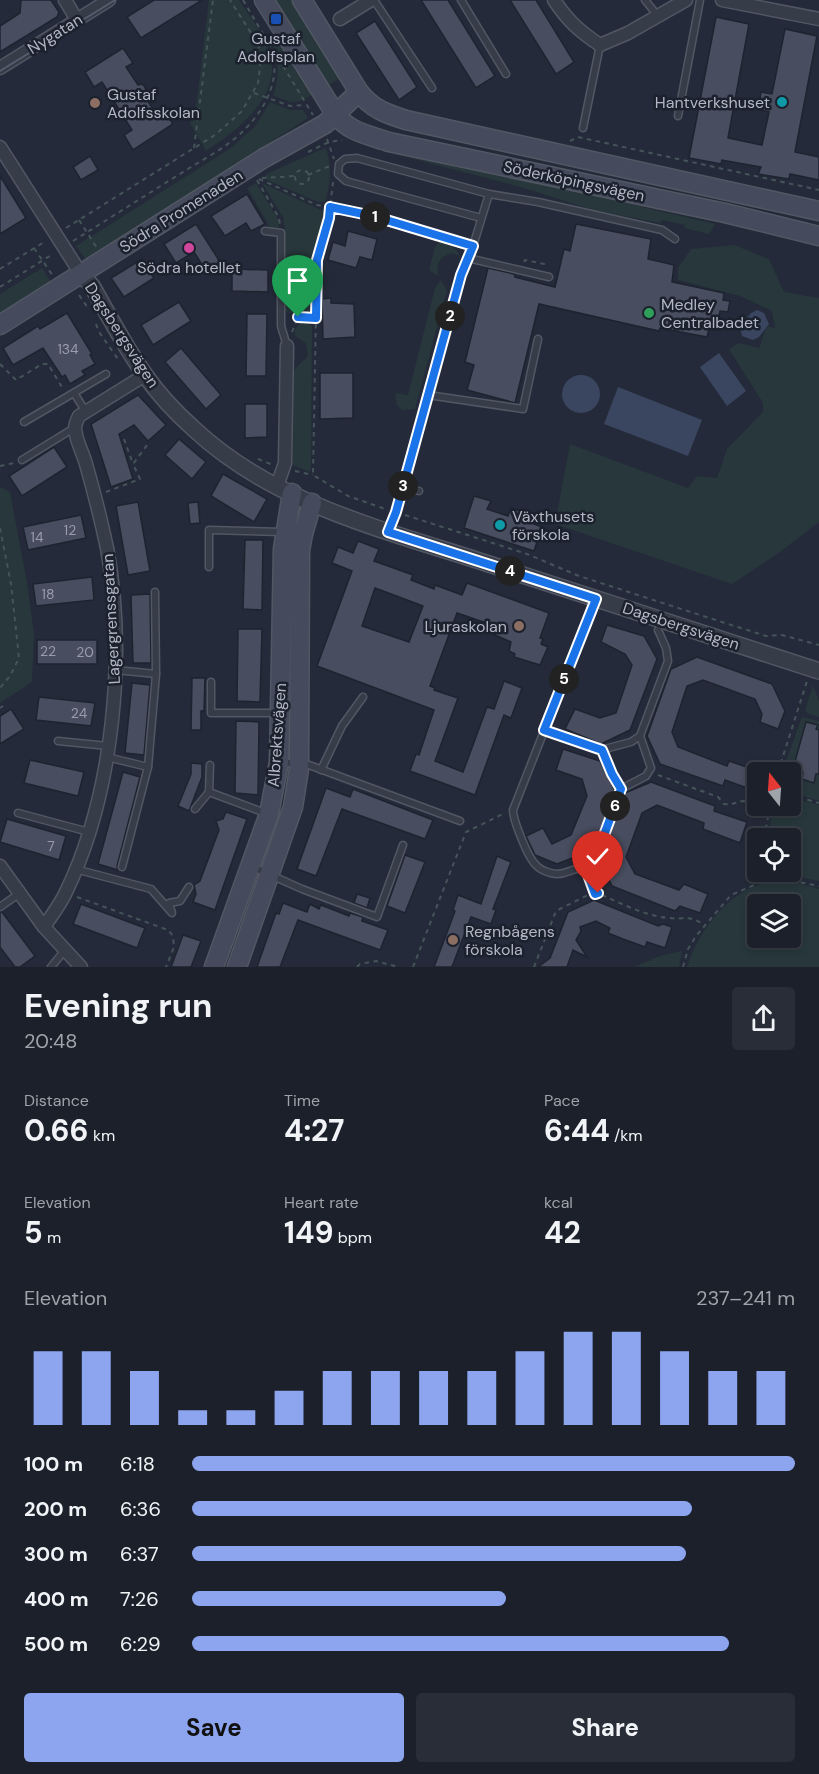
<!DOCTYPE html>
<meta charset="utf-8">
<style>
:root{--surface:#1b202b;--page:#282d37;--text:#f1f3f6;--muted:#a0a3a9;--line:#393e47;--accent:#8da5ef}
body{margin:0;font-family:"DM Sans",sans-serif;background:var(--page);color:var(--text);height:100vh;display:flex;flex-direction:column;font-size:22px;white-space:nowrap}
*{box-sizing:border-box;margin:0}
p{font-size:20px;color:var(--muted)}
.icon{flex:none;width:33px;height:33px;fill:none;stroke:currentColor;stroke-width:2;stroke-linecap:round;stroke-linejoin:round}
.map{position:relative;height:967px;overflow:hidden}
.drawer{display:flex;flex-direction:column;background:var(--surface);flex:1}
.drawer>*{flex:none}
.needle{width:39px;rotate:343deg}
.tools{position:absolute;left:747px;top:762px;display:grid;gap:12px}
.tools a{display:grid;place-items:center;width:54px;height:54px;border-radius:6px;background:var(--surface);box-shadow:0 3px 9px #0003,0 0 0 2px var(--line);font-size:30px}
.pin{position:absolute;display:grid;place-items:center;width:51px;height:51px;color:#fff;margin:-62px -26px;border-radius:50% 50% 50% 0;rotate:-45deg;box-shadow:0 0 6px #0007}
.pin .icon{rotate:45deg}
.km{position:absolute;width:30px;height:30px;margin:-15px;border-radius:50%;background:#222;color:#fff;font-size:16px;line-height:30px;text-align:center}
.round{display:grid;place-items:center;flex:none;width:63px;height:63px;border-radius:6px;background:var(--page)}
.head{display:flex;align-items:center;justify-content:space-between;height:102px;padding:0 24px}
h1{font-size:33px;font-weight:700;line-height:45px}
.figures{display:grid;grid-template-columns:repeat(3,1fr);gap:9px;height:102px;padding:6px 24px}
.figures div{display:grid;align-content:center}
.figures b{font-size:30px;font-weight:700}
.figures small{font-size:16px;font-weight:400}
.figures p{font-size:16px}
.chart{height:168px;padding:12px 24px}
.chart p{display:flex;justify-content:space-between}
.chart svg{width:100%;height:108px;margin-top:6px;stroke:var(--accent);stroke-width:6}
.cta{display:flex;gap:12px;margin-top:auto;padding:12px 24px}
.cta a{flex:1;height:69px;border-radius:6px;background:var(--accent);color:#111;font-size:24px;font-weight:700;line-height:69px;text-align:center}
.cta a+a{background:var(--page);color:var(--text)}
ul{padding:0 24px;list-style:none;font-size:20px}
li{display:grid;grid-template-columns:96px 72px 1fr;align-items:center;height:45px}
li i{height:15px;border-radius:8px;background:var(--accent)}
.map>svg:first-child{display:block}
.green{fill:#27373b;fill-rule:evenodd}
.water{fill:#3a4560}
.building{fill:#484d5f;stroke:#1e2330;stroke-width:1.5;fill-rule:evenodd}
.lines{fill:none;stroke-linecap:round;stroke-linejoin:round}
.service-casing{stroke:#525764;stroke-width:9}
.minor-casing{stroke:#525764;stroke-width:15}
.tertiary-casing{stroke:#525764;stroke-width:18}
.secondary-casing{stroke:#525764;stroke-width:21}
.path{stroke:#455459;stroke-width:2;stroke-dasharray:4.5 4.5;stroke-linecap:butt}
.service{stroke:#373c49;stroke-width:6}
.minor{stroke:#373c49;stroke-width:12}
.tertiary{stroke:#373c49;stroke-width:15}
.secondary{stroke:#454b5c;stroke-width:18}
.tram{stroke:#595f70;stroke-width:1.5}
.route-casing{stroke:#fff;stroke-width:12}
.route{stroke:#1a73e8;stroke-width:8}
.transit-dot{fill:#1a4fb4;stroke:#1c212e;stroke-width:2}
.culture-dot{fill:#0f9aa8;stroke:#1c212e;stroke-width:2}
.education-dot{fill:#8d6e63;stroke:#1c212e;stroke-width:2}
.hotel-dot{fill:#d1479c;stroke:#1c212e;stroke-width:2}
.leisure-dot{fill:#2e9e5b;stroke:#1c212e;stroke-width:2}
.labels{text-anchor:middle;dominant-baseline:central;stroke-width:5;stroke-linejoin:round;paint-order:stroke}
.number-label{font-size:14px;fill:#989cac}
.street-label{font-size:16px;fill:#b2b7c5;stroke:#1c212e}
.poi-label{font-size:16px;fill:#b2b7c5;stroke:#1c212e;text-anchor:start}
</style>
<div class="map">
<svg width="819" height="967" viewBox="0 0 819 967">
<rect width="100%" height="100%" fill="#242a39"/>
<g class="green">
<path d="M209 0H239C249 15 262 31 268 48 286 94 239 129 206 151L190 123 196 108Z"/>
<path d="M271 0H294L340 78 326 87Z"/>
<path d="M278 35 315 93C295 105 293 104 273 95 280 76 279 58 271 39Z"/>
<path d="M270 102 290 110H303L308 118 86 260 76 246 231 148 256 125Z"/>
<path d="M387 147 715 224 709 234 684 228 685 225 662 220 660 223 593 210 524 188 395 154Z"/>
<path d="M325 148C333 162 330 187 325 202H318L265 179 266 174Z"/>
<path d="M256 183 278 219 280 231 269 230 267 222 247 188Z"/>
<path d="M262 183 323 211 321 233 314 254 312 308 308 313H287L284 308 285 230 283 217Z"/>
<path d="M441 240 450 242 460 256 452 253C440 257 436 263 438 276L429 270 435 247Z"/>
<path d="M734 245 769 259 784 292 819 298V522L780 552 732 584 555 524 570 444 688 488 697 476 717 478 727 449 763 412V403L729 349 739 343 759 348 767 326 775 328 772 311 740 296 678 280V268L691 249Z"/>
<path d="M42 268 51 282 0 314V294Z"/>
<path d="M441 280 447 291 445 297 415 409 402 410 397 405 395 393 408 395 435 288Z"/>
<path d="M300 323H307L312 326V335L311 469 309 472 293 465 294 370 308 356 306 343 295 336V330Z"/>
<path d="M0 487 10 492 27 582 34 634 32 682 0 703Z"/>
<path d="M813 685 819 701V717L807 713 805 710Z"/>
<path d="M802 717 819 721V730L816 729 817 725 806 722 792 771 803 774 802 779 813 783 816 774H819V801L791 792 790 772H782Z"/>
<path d="M792 798 819 805V881L775 872H790V838H770L771 813 774 806H790Z"/>
<path d="M776 881H790L819 889V967H687C699 928 733 885 776 881ZM758 904H790V938H758Z"/>
<path d="M682 951 679 967H634L660 956Z"/>
</g>
<g class="water">
<path d="M757 310 764 313 769 324 759 337 753 340 742 336 740 327 743 328 742 324 751 313Z"/>
<path d="M719 353 746 391 727 406 700 367Z"/>
<circle cx="581" cy="394" r="19"/>
<path d="M618 387 702 420 688 456 604 424Z"/>
</g>
<g class="building">
<path d="M21 0H51L59 12 57 17 0 52V26L20 13Z"/>
<path d="M154 0H202L141 38 127 17Z"/>
<path d="M421 0H448L495 76 476 88Z"/>
<path d="M510 0H536L574 62 556 74Z"/>
<path d="M716 17 749 24 728 138 762 145 769 112 758 109 761 92 772 94 785 29 817 36 795 152 819 157V180L790 174 789 179 758 174 761 167 722 160 721 164 689 158Z"/>
<path d="M375 21 417 87 399 100 356 33Z"/>
<path d="M123 48 133 63 126 67 138 85 142 84 145 87 146 91 144 95 156 114 163 109 173 124 133 150 124 135 132 130 102 82 94 87 85 72Z"/>
<path d="M90 156 98 170 81 180 73 167Z"/>
<path d="M0 176 26 218 0 234Z"/>
<path d="M247 194 265 224 251 231 246 223 225 236 211 216Z"/>
<path d="M196 224 220 262 206 271 194 252 176 263 164 244Z"/>
<path d="M576 224 651 239 648 259 674 265 672 282 724 293 723 300 730 301 728 312 720 311 717 327 710 325 707 337 660 328 659 331 539 304 515 403 467 390 474 365 465 362 488 268 514 274 515 277 555 287 564 249 570 251Z"/>
<path d="M348 231 377 239 372 260 360 257 356 268 328 260 333 242 345 246Z"/>
<path d="M142 259 154 278 124 297 111 278Z"/>
<path d="M232 269 268 270V292L232 291Z"/>
<path d="M331 298V303L354 304 355 337 323 339 322 299Z"/>
<path d="M179 302 191 321 153 345 141 325Z"/>
<path d="M67 313 92 354 90 355 95 364 82 371 85 375 70 384 65 375 62 377 43 348 13 365 3 348 38 326 40 329Z"/>
<path d="M247 314H267L266 376H246Z"/>
<path d="M181 348 221 395 206 409 165 362Z"/>
<path d="M320 373H353V418L320 419Z"/>
<path d="M138 395 166 425 148 441 134 425 119 434 133 479 111 487 91 424Z"/>
<path d="M245 404H267V437L245 438Z"/>
<path d="M179 439 206 462 192 479 165 455Z"/>
<path d="M54 447 67 467 22 496 9 476Z"/>
<path d="M223 474 267 499 254 522 211 496Z"/>
<path d="M474 496 491 501 487 509 508 516 511 508 526 513 531 523 542 527 534 551 464 528Z"/>
<path d="M138 502 150 571 128 575 116 506Z"/>
<path d="M198 502 200 523 190 524 188 503Z"/>
<path d="M81 515 86 538 28 550 23 527Z"/>
<path d="M245 540H263L262 610 243 609Z"/>
<path d="M358 541 379 549 374 561 413 575 411 580 434 589 435 585 462 595 467 583 549 613 540 638 543 639 541 644 548 647 540 665 514 657 515 654 509 651 511 642 495 635 498 627 457 613 430 686 435 688 434 690 458 698 435 761 463 772 487 707 494 709 504 681 522 688 511 718 504 715 475 795 410 771 416 754 419 755 434 710 317 666 352 571 332 563 338 547 353 553ZM375 588 423 606 409 642 362 626Z"/>
<path d="M92 577 94 600 36 606 33 584Z"/>
<path d="M150 594 151 663H133L131 595Z"/>
<path d="M607 625 644 636 657 659 630 730 601 744 565 729 575 709 600 718 616 713 632 665 625 654 601 642Z"/>
<path d="M238 629H262L260 702 237 701Z"/>
<rect x="37" y="640" width="60" height="24"/>
<path d="M697 657 772 684 785 711 778 729 760 722 762 714 755 699 703 680 687 686 672 732 678 747 727 766 729 761 758 771V792L725 780 723 786 660 764 647 736 671 669Z"/>
<path d="M192 678H205L204 711H201V730H191Z"/>
<path d="M132 683 150 685 144 755 125 753Z"/>
<path d="M39 697 95 703 91 726 36 720Z"/>
<path d="M11 709 24 729 0 744V716Z"/>
<path d="M236 721 259 722 258 795 235 793Z"/>
<path d="M806 722 818 725 816 729 819 730V774H816L814 783 802 779 803 772H792Z"/>
<path d="M563 749 600 761 615 791 593 850 557 864 535 855 526 836 543 828 552 844 571 835 587 796 582 779 556 770Z"/>
<path d="M30 760 84 772 78 796 24 783Z"/>
<path d="M191 763 202 764V777L189 811 178 806 191 774Z"/>
<path d="M123 772 140 777 117 866 118 870 98 864Z"/>
<path d="M651 782 715 806 714 811 747 822 740 843 703 829 704 823 657 805 642 813 626 857 635 874 679 890 684 884 708 894 700 913 680 906 675 911 612 886 600 861 625 793Z"/>
<path d="M326 788 350 797 353 789 433 820 425 839 342 809 316 876 297 869Z"/>
<path d="M226 812 247 819 215 910 193 902 196 894 194 885 200 881 219 830 216 821 223 819Z"/>
<path d="M7 819 66 836 59 860 0 842Z"/>
<path d="M405 855 425 862 405 913 387 906Z"/>
<path d="M497 856 511 862 493 909 496 910 491 924 471 917 452 967H434L455 911 453 910 458 895 481 904Z"/>
<path d="M357 894 370 898 367 908 354 903Z"/>
<path d="M594 900 658 926 663 924 672 927 665 948 647 942 645 947 623 939 608 933 610 928 596 921 580 927 581 931 576 940 587 957 573 950 567 967H538L550 958 568 912Z"/>
<path d="M283 903 307 912 310 904 319 909 321 905 349 916 350 913 363 917 362 921 388 930 380 950 298 920 280 967H257L276 913 279 914Z"/>
<path d="M81 904 145 928 137 948 73 924Z"/>
<path d="M0 912H2L35 956 20 967H15L0 947Z"/>
<path d="M183 935 201 941 191 967H171Z"/>
</g>
<g class="lines">
<g class="service-casing">
<g id="service">
<path d="M374 0 432 88"/>
<path d="M461 0 506 74"/>
<path d="M645 0 657 15"/>
<path d="M678 116 700 0"/>
<path d="M583 128 600 45"/>
<path d="M489 194 538 202 662 230 675 239"/>
<path d="M265 231 281 233V326L287 346"/>
<path d="M468 258 549 277"/>
<path d="M74 393 86 412"/>
<path d="M428 395 523 409 538 339"/>
<path d="M24 422 106 374"/>
<path d="M22 460 74 428"/>
<path d="M403 487 419 491"/>
<path d="M388 531 396 512 461 275 473 246 489 194 357 158 345 159 339 164 338 174 346 181 481 218"/>
<path d="M209 567V530L282 532"/>
<path d="M116 670 156 674"/>
<path d="M211 682V713H277"/>
<path d="M544 730 601 750 631 742 640 736"/>
<path d="M58 741 108 746"/>
<path d="M601 750 612 774 621 789"/>
<path d="M107 757 148 767"/>
<path d="M281 762 309 765 460 821"/>
<path d="M210 765 209 792 268 814"/>
<path d="M321 770 342 726 363 697"/>
<path d="M195 809 209 792"/>
<path d="M18 813 89 832"/>
<path d="M122 867 148 767 156 674 155 592"/>
<path d="M253 867 302 889 377 917 403 845"/>
<path d="M75 869 151 889 172 913 169 903 180 901 189 887"/>
<path d="M588 871C572 865 571 874 557 874 551 874 540 870 536 865 528 858 513 820 513 810L596 599"/>
<path d="M595 894 587 872 593 865 621 789 646 776 651 768 640 736 668 661 666 648 658 630"/>
<path d="M0 907 20 893"/>
<path d="M51 967 65 950"/>
</g>
</g>
<g class="minor-casing">
<g id="minor">
<path d="M65 0 77 20"/>
<path d="M554 0C568 21 579 31 600 45L628 33 686 0"/>
<path d="M722 0 819 19"/>
<path d="M340 19 371 0"/>
<path d="M0 68 109 0"/>
<path d="M0 147 81 274"/>
<path d="M277 486 285 463 287 346"/>
<path d="M0 866 44 927 81 967"/>
<path d="M44 927C51 916 60 905 66 892 113 795 127 655 107 548 101 520 94 492 86 464 83 453 76 441 75 429 75 425 77 420 79 416L145 375"/>
</g>
</g>
<g class="tertiary-casing">
<path id="tertiary" d="M81 274 92 286C109 316 125 347 145 375 159 395 176 413 194 429 275 505 389 531 492 565 601 600 710 636 819 671"/>
</g>
<g class="secondary-casing">
<g id="secondary">
<path d="M264 0 336 115C349 132 369 135 389 142L725 213 819 236"/>
<path d="M302 0 359 92C372 109 387 114 406 120L819 211"/>
<path d="M0 325 264 158 325 124 359 92"/>
<path d="M214 967 269 814 279 762 283 549 292 493"/>
<path d="M237 967 293 807 299 769 300 551 303 534 312 503"/>
</g>
</g>
<g class="path">
<path d="M243 0 269 44"/>
<path d="M269 43 313 115"/>
<path d="M258 44 267 38"/>
<path d="M254 93 290 106 305 105"/>
<path d="M327 139 334 159"/>
<path d="M570 141 578 137 819 190"/>
<path d="M194 148 213 0"/>
<path d="M308 152 329 142 342 140"/>
<circle cx="302" cy="177" r="7"/>
<path d="M308 175 330 166"/>
<path d="M262 178 295 176"/>
<path d="M259 179 317 205 373 216 464 244"/>
<path d="M257 180 279 218 280 225"/>
<path d="M333 182 329 218 317 260 313 475 348 496 388 510"/>
<path d="M79 220 97 248"/>
<path d="M66 228 215 135 242 111 258 83 261 60 258 44 230 0"/>
<path d="M73 241C110 218 146 195 183 172 205 158 230 146 247 127 267 106 279 80 273 52"/>
<path d="M34 248 53 276"/>
<path d="M524 262 525 260 549 265"/>
<path d="M0 269 46 241"/>
<path d="M0 287 53 254"/>
<path d="M79 295 88 308"/>
<path d="M96 324 99 332 120 362"/>
<path d="M292 332 298 317 314 318"/>
<path d="M0 364 16 380 42 364H48L63 389"/>
<path d="M124 439 133 464"/>
<path d="M258 459 273 465"/>
<path d="M0 466 14 463"/>
<path d="M295 471 313 475"/>
<path d="M106 492 140 479 133 464 147 445"/>
<path d="M405 515 527 554 579 576 703 616 766 636 782 635 819 645"/>
<path d="M0 528 11 584 19 658 10 676 0 688"/>
<path d="M0 708 3 706"/>
<path d="M778 772 807 681"/>
<path d="M658 775 718 797 724 804C734 805 735 802 743 801 748 801 753 804 758 805"/>
<path d="M790 795 819 803"/>
<path d="M759 806 769 808"/>
<path d="M767 838 766 828 770 806"/>
<path d="M602 895C622 904 646 916 669 918 686 920 686 914 705 925"/>
<path d="M77 897 168 930 173 936 174 947 166 967"/>
<path d="M357 967 360 964 376 961 398 967"/>
<path d="M413 967 466 832 505 813"/>
<path d="M534 967 556 911 588 895"/>
<path d="M683 967 688 949 696 936 731 895 773 877 819 886"/>
</g>
<use href="#service" class="service"/>
<use href="#minor" class="minor"/>
<use href="#tertiary" class="tertiary"/>
<use href="#secondary" class="secondary"/>
<path class="tram" d="M0 71 115 0"/>
</g>
<g class="lines">
<g class="route-casing">
<path id="route" d="M298 317 316 318 317 260 329 218 330 207 373 216 473 246 461 275 396 512 388 532 596 599 544 730 602 750 612 774 621 789 593 865 587 872 595 894 598 893"/>
</g>
<use href="#route" class="route"/>
</g>
<rect class="transit-dot" x="270" y="13" width="12" height="12" rx="3"/>
<g class="culture-dot">
<circle cx="782" cy="102" r="6"/>
<circle cx="500" cy="525" r="6"/>
</g>
<g class="education-dot">
<circle cx="95" cy="103" r="6"/>
<circle cx="519" cy="626" r="6"/>
<circle cx="453" cy="940" r="6"/>
</g>
<circle class="hotel-dot" cx="189" cy="248" r="6"/>
<circle class="leisure-dot" cx="649" cy="313" r="6"/>
<g class="labels">
<g class="number-label">
<text x="68" y="349">134</text>
<text x="70" y="530">12</text>
<text x="37" y="537">14</text>
<text x="48" y="594">18</text>
<text x="48" y="651">22</text>
<text x="85" y="652">20</text>
<text x="79" y="713">24</text>
<text x="51" y="846">7</text>
</g>
<g class="street-label">
<text transform="translate(55 34) rotate(-32)">Nygatan</text>
<text transform="translate(574 181) rotate(12)">Söderköpingsvägen</text>
<text transform="translate(181 211) rotate(-32)">Södra Promenaden</text>
<text transform="translate(122 335) rotate(57)">Dagsbergsvägen</text>
<text transform="translate(111 619) rotate(-93)">Lagergrenssgatan</text>
<text transform="translate(681 626) rotate(18)">Dagsbergsvägen</text>
<text transform="translate(277 735) rotate(-86)">Albrektsvägen</text>
</g>
<g class="poi-label">
<text x="276" y="38" text-anchor="middle">Gustaf<tspan x="276" dy="18">Adolfsplan</tspan></text>
<text x="107" y="94">Gustaf<tspan x="107" dy="18">Adolfsskolan</tspan></text>
<text x="770" y="102" text-anchor="end">Hantverkshuset</text>
<text x="189" y="267" text-anchor="middle">Södra hotellet</text>
<text x="661" y="304">Medley<tspan x="661" dy="18">Centralbadet</tspan></text>
<text x="512" y="516">Växthusets<tspan x="512" dy="18">förskola</tspan></text>
<text x="507" y="626" text-anchor="end">Ljuraskolan</text>
<text x="465" y="931">Regnbågens<tspan x="465" dy="18">förskola</tspan></text>
</g>
</g>
</svg>
<div class="tools">
<a><svg class="needle" viewBox="-14 -14 28 28"><path d="M0-13l5 13h-10z" fill="#e53935"/><path d="M0 13l5-13h-10z" fill="#a0a3a9"/></svg></a>
<a><svg class="icon" aria-label="locate" viewBox="0 0 24 24"><circle cx="12" cy="12" r="6"/><path d="M12 2v4M12 18v4M2 12h4M18 12h4"/></svg></a>
<a><svg class="icon" aria-label="layers" viewBox="0 0 24 24"><path d="M12 4l9 5-9 5-9-5zM3 14l9 5 9-5"/></svg></a>
</div>
<div class="pin" style="left:298px;top:317px;background:#1e9e55"><svg class="icon" aria-label="arrive" viewBox="0 0 24 24"><path d="M6 21V4h12l-3 4 3 4H6"/></svg></div>
<div class="pin" style="left:598px;top:893px;background:#d93025"><svg class="icon" aria-label="check" viewBox="0 0 24 24"><path d="M5 12l5 5 9-10"/></svg></div>
<b class="km" style="left:375px;top:217px">1</b>
<b class="km" style="left:450px;top:316px">2</b>
<b class="km" style="left:403px;top:486px">3</b>
<b class="km" style="left:510px;top:571px">4</b>
<b class="km" style="left:564px;top:679px">5</b>
<b class="km" style="left:615px;top:806px">6</b>
</div>
<section class="drawer">
<div class="head"><div><h1>Evening run</h1><p>20:48</p></div><a class="round"><svg class="icon" aria-label="share" viewBox="0 0 24 24"><path d="M12 15V3M7 8l5-5 5 5M5 13v7h14v-7"/></svg></a></div>
<div class="figures">
<div><p>Distance</p><b>0.66<small> km</small></b></div>
<div><p>Time</p><b>4:27</b></div>
<div><p>Pace</p><b>6:44<small> /km</small></b></div>
</div>
<div class="figures">
<div><p>Elevation</p><b>5<small> m</small></b></div>
<div><p>Heart rate</p><b>149<small> bpm</small></b></div>
<div><p>kcal</p><b>42</b></div>
</div>
<div class="chart"><p><span>Elevation</span>237–241 m</p>
<svg viewBox="0 0 160 44" preserveAspectRatio="none"><path d="M5 44V14M15 44V14M25 44V22M35 44V38M45 44V38M55 44V30M65 44V22M75 44V22M85 44V22M95 44V22M105 44V14M115 44V6M125 44V6M135 44V14M145 44V22M155 44V22"/></svg>
</div>
<ul>
<li><b>100 m</b>6:18<i style="width:100%"></i></li>
<li><b>200 m</b>6:36<i style="width:83%"></i></li>
<li><b>300 m</b>6:37<i style="width:82%"></i></li>
<li><b>400 m</b>7:26<i style="width:52%"></i></li>
<li><b>500 m</b>6:29<i style="width:89%"></i></li>
</ul>
<div class="cta"><a>Save</a><a>Share</a></div>
</section>
